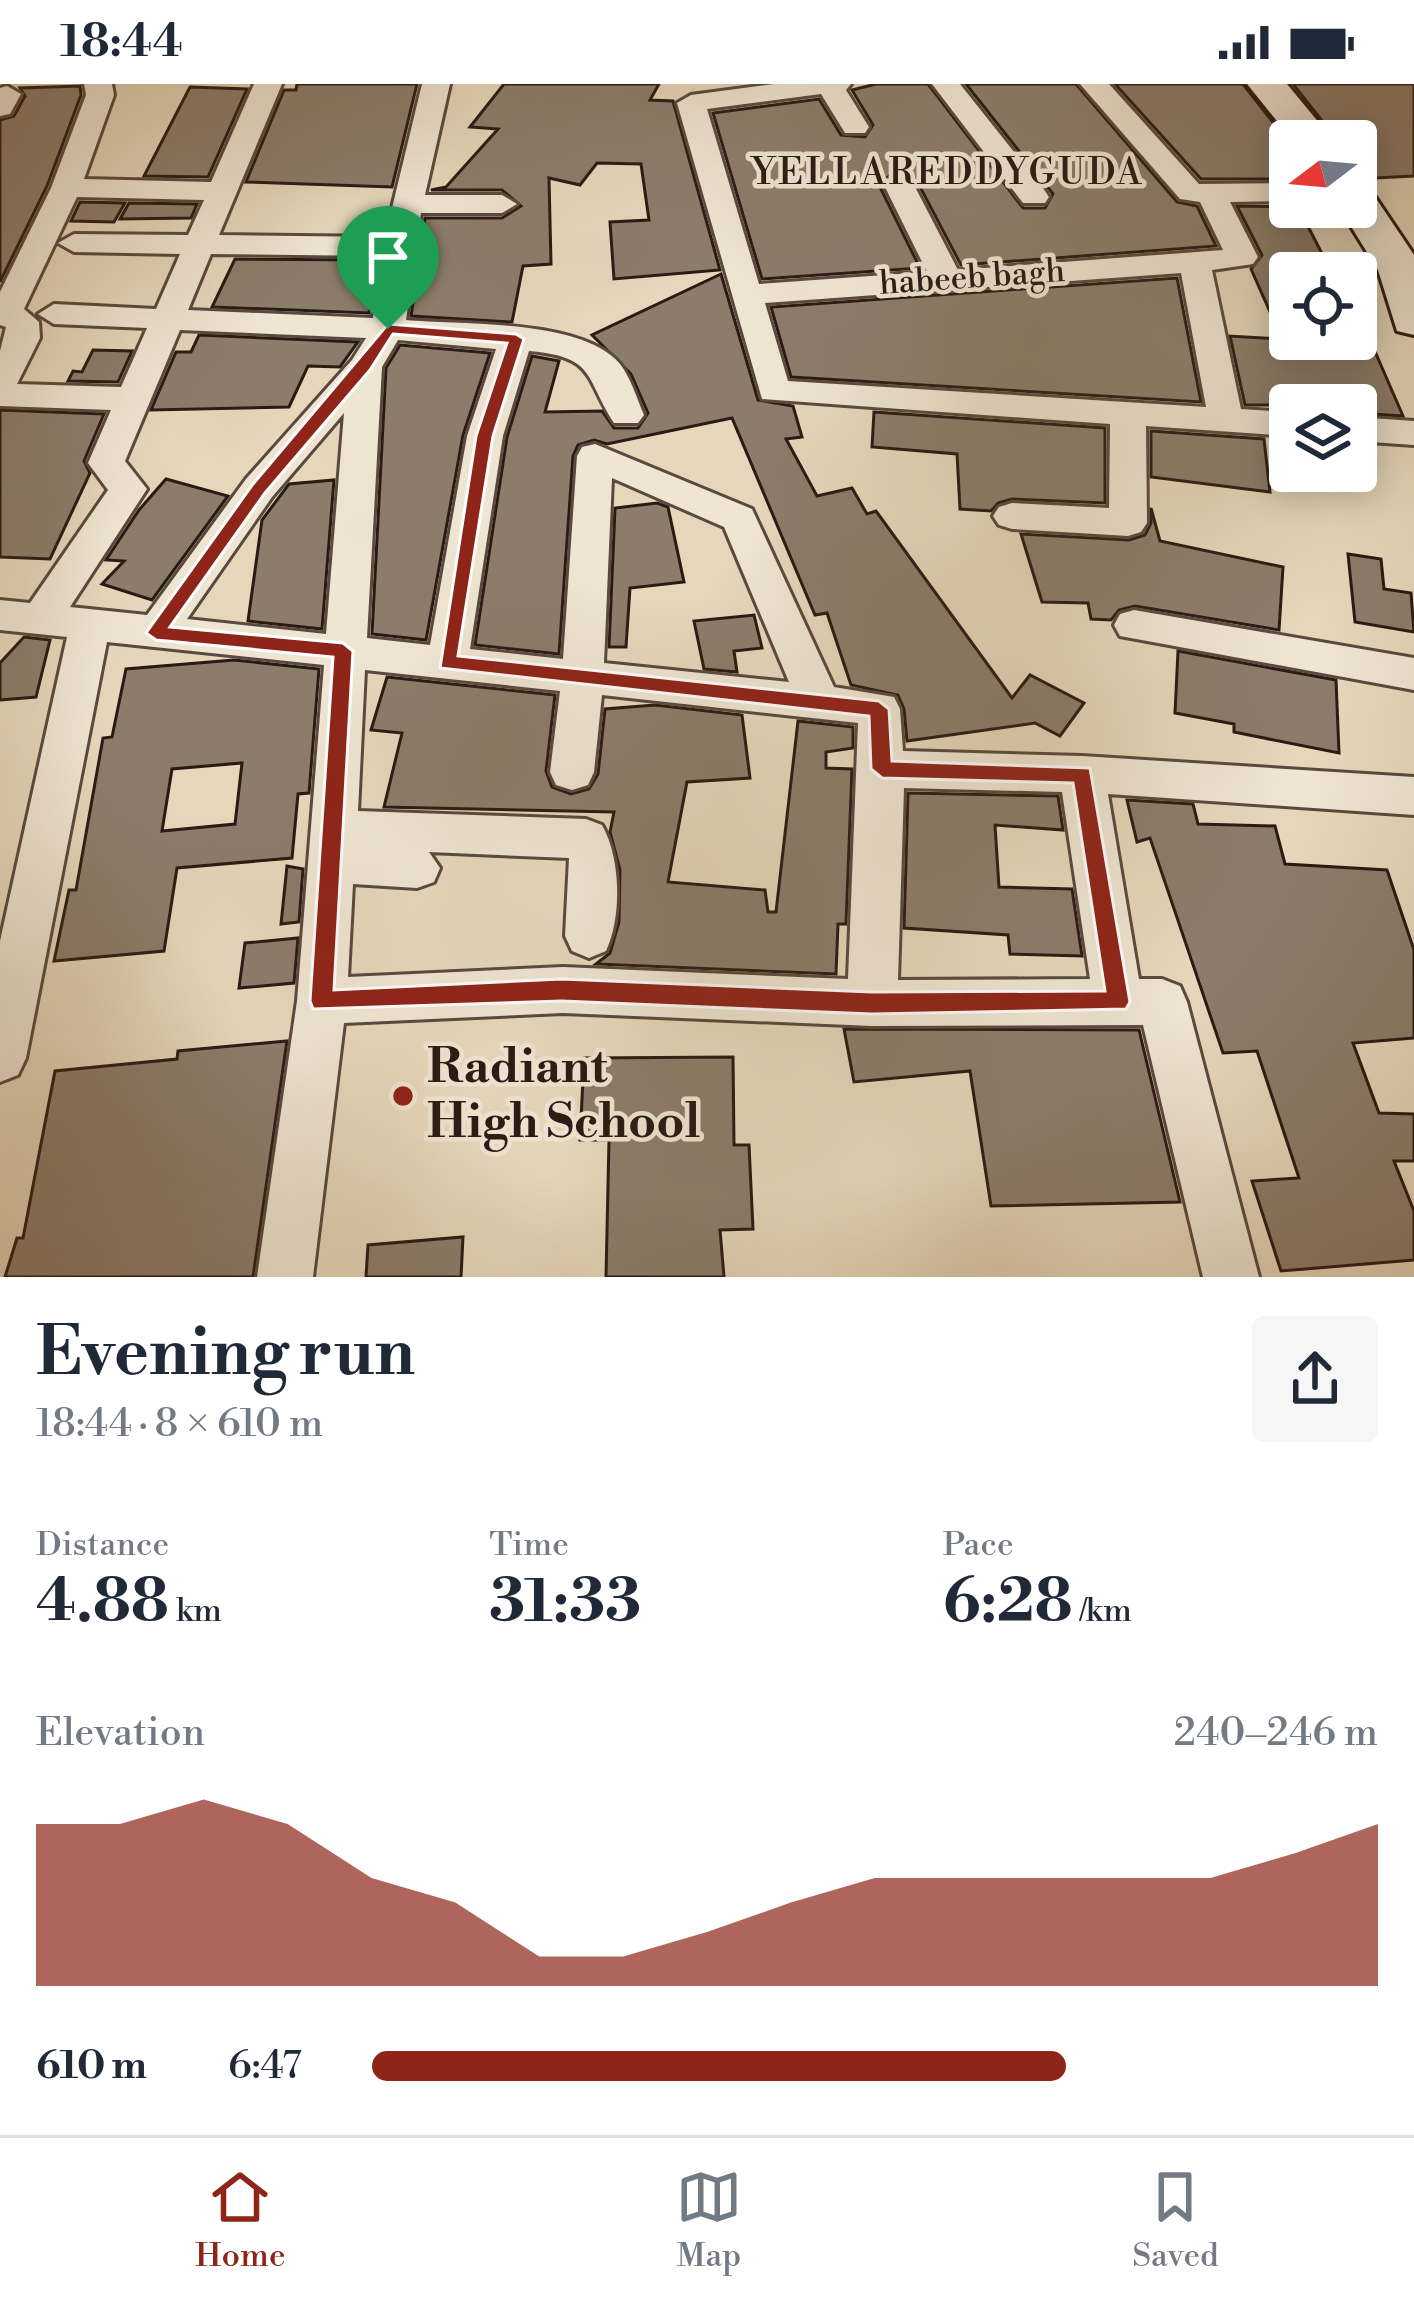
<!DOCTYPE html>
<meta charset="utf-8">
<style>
:root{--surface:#fff;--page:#f6f6f7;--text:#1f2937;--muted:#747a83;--line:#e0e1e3;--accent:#8f2418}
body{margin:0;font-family:"Libre Bodoni",serif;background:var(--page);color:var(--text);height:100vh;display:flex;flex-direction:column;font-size:45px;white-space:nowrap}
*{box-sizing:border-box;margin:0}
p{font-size:39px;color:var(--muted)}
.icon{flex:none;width:66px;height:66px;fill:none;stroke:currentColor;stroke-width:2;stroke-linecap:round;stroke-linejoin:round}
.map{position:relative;height:1193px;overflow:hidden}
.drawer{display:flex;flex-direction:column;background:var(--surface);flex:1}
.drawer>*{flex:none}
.needle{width:78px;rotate:254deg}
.tools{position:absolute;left:1269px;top:36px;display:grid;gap:24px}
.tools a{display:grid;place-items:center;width:108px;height:108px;border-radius:12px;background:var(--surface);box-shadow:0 6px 30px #0003;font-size:60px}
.pin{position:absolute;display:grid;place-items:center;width:102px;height:102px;color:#fff;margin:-123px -51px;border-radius:50% 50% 50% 0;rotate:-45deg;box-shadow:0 0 12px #0007}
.pin .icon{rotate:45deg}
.round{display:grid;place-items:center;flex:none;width:126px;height:126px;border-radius:12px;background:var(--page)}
.overview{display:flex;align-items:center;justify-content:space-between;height:204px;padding:0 36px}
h1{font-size:66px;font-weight:800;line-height:90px}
.stats{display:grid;grid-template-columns:repeat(3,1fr);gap:18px;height:204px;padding:12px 36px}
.stats div{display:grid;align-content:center}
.stats b{font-size:60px;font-weight:800}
.stats small{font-size:33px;font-weight:400}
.stats p{font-size:33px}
.chart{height:336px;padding:24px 36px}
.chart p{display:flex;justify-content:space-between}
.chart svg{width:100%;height:216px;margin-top:12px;fill:var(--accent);opacity:.7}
ul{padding:0 36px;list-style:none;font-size:39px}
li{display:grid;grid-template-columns:192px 144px 1fr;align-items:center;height:90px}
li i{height:30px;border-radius:15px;background:var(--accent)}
.status{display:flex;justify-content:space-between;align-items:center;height:84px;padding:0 60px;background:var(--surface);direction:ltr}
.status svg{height:33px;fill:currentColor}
.menu{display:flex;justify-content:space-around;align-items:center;height:168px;border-top:3px solid var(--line);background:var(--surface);font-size:33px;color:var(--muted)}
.menu a{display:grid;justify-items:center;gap:6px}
.menu .selected{color:var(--accent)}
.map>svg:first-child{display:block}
.building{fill:#8c7c6b;stroke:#2a1a14;stroke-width:3;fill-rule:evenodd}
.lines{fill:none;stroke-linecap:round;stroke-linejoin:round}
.street-casing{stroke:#59493e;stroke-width:6}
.secondary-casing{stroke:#2a1a14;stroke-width:6}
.street{fill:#efe5d3;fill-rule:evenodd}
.secondary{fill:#efe5d3;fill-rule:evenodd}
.route{fill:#8f2418;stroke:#fff;stroke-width:3;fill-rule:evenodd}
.poi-dot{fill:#8f2418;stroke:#efe5d3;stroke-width:4.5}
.labels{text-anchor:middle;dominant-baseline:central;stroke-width:9;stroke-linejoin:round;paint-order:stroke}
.far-street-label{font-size:33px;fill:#2a1a14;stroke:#efe5d3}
.far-neighbourhood-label{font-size:36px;letter-spacing:3px;fill:#2a1a14;stroke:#efe5d3}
.near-poi-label{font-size:48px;font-weight:bold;fill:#2a1a14;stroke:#efe5d3;text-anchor:start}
</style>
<div class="status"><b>18:44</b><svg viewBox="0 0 49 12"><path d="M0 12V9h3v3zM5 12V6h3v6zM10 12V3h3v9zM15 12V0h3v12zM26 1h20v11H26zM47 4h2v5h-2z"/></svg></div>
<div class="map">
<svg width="1414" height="1193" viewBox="0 0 1414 1193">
<rect width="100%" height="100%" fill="#e6d7bb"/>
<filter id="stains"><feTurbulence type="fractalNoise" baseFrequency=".00167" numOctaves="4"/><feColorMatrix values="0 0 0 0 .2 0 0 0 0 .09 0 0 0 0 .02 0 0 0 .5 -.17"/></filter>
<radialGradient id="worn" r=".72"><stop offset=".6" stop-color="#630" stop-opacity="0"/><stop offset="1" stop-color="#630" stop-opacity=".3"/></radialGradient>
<g class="building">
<path d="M297 0H417L392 103 246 98 284 6H296Z"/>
<path d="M504 0H659L650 16 673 17 720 186 614 195 610 138 649 136 641 80 597 79 580 101 549 94 551 180 523 182 512 238 411 232 425 134H502L521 122 502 106H431L446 103 498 45 470 43Z"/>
<path d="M876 0H928L1023 124H1045L1053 110 966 0H1076L1177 118 1197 122 1216 162 961 181 917 97 896 86 879 101 920 184 762 195 713 29 819 15 841 51 865 53 873 41 852 6Z"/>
<path d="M1115 0H1243L1290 60V95H1201Z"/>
<path d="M1293 0H1414V92L1376 94 1356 66V57H1338Z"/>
<path d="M80 2 81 11 47 102 0 198V36L14 32 25 12 20 4Z"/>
<path d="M190 3 247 5 208 93 144 92Z"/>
<path d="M80 118 125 119 114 138 71 137Z"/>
<path d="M129 119 197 120 191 134 120 135Z"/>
<path d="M1237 122 1298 123 1332 189H1290V255L1370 256 1403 332 1357 329 1356 321H1245L1230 252 1282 255 1251 185 1262 171Z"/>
<path d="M235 175 376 176 369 229 212 223Z"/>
<path d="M721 190 758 316 793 322 802 353 786 355 817 412 852 404 867 430 876 427 1012 614 1030 591 1084 619 1060 652 1035 639 907 657 904 625 898 611 851 601 827 529 815 531 732 334 607 360 594 356 578 361 573 372 559 570 475 561 507 353 532 272 559 277 545 328 602 327 614 344H638L648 329 631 290 592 251Z"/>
<path d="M1177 194 1201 318 791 293 771 223Z"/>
<path d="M199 251 358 258 340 283 308 282 289 323 151 326 176 268H191Z"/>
<path d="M400 261 490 269 463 351 426 556 372 550 386 284Z"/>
<path d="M93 266 132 267 118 298 68 297 73 287 82 288Z"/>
<path d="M0 326 104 330 84 377 90 389 50 475 0 473Z"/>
<path d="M874 328 1105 344V419L1012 415 998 419 991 427 960 425 957 370 872 363Z"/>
<path d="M1151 347 1264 355 1270 408 1151 393Z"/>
<path d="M166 395 228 412 152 516 102 500 124 477 106 476 139 426Z"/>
<path d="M334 396 322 545 248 537 262 436 289 400Z"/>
<path d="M657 419 668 423 684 498 630 504 626 563H609L615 424Z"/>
<path d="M1151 424 1160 457 1283 483 1279 546 1135 522 1119 526 1111 536 1091 535 1088 519 1042 518 1021 450 1129 456 1145 451 1151 439Z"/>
<path d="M1348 470 1381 475 1384 505 1411 509 1414 548 1355 538Z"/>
<path d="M754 531 762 564 734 567 737 588 704 585 694 537Z"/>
<path d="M24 553 50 556 36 613 0 616V579Z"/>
<path d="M1178 567 1336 596 1339 669 1234 648V640L1175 629Z"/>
<path d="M234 576 319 585 309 709 298 710 292 774 177 784 164 867 54 877 69 806H76L103 654 112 653 126 585ZM242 679 235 740 162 747 172 685Z"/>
<path d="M387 593 555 611 546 687 552 703 571 710 589 705 598 690 605 625 655 621 742 631 750 694 687 698 668 798 765 806 768 828H776L798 637 853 643V664L826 668V684L852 685 846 840H838L836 890 596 880 610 869 619 838 620 786 610 748 614 728 384 723 402 649 371 646Z"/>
<path d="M908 709 1058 712 1063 746 995 741 999 803 1072 805 1082 872 1010 870 1008 851 904 844Z"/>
<path d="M1127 716 1193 720 1198 740 1275 742 1285 780 1387 786 1414 866V954L1353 959 1379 1029 1414 1030V1077H1394L1414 1127V1176L1281 1187 1252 1097 1299 1094 1257 967 1223 969 1150 754 1137 758Z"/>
<path d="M287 782 303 785 299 838 281 840Z"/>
<path d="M298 854 294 899 239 904 245 859Z"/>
<path d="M844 945 1139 946 1180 1118 991 1122 970 987 854 998Z"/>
<path d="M287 957 253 1193H5L17 1154H23L55 987 177 975 178 967Z"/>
<path d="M733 973 734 1061H749L753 1145 720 1146 724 1193H606L609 1056H580L584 974Z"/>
<path d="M463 1153 461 1193H366L368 1161Z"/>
</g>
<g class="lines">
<g class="street-casing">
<g id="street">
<path d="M84 0H112L114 11 84 95 211 98 254 0H282L219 151 385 153 422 0H450L425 111H502L517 120 502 129H421L406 236C461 241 583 235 620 280 631 294 637 315 644 331L638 339H614C584 292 596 273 529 267L503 352 470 565 563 575 577 372 582 363 595 360 752 425 834 603 894 613 900 625 903 667 1082 672 1414 693V731L1108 710 1139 895H1162L1180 902 1187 918 1259 1193H1203L1143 941 872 942 563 929 344 939 313 1193H257L297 917 324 581 107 558 26 974 18 991 0 998V857L67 553 0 546V516L30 519 108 406 88 379 111 326 0 322V267L6 243 0 241V208L51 104 86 11ZM77 113 204 116 188 151 74 150 58 159 74 168 180 170 156 225 54 220 38 230 54 240 147 244 121 303 17 300 40 254 39 238 24 225ZM211 170 381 172 373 234 188 226ZM180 246 366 254 352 276 246 395 147 531 70 523 147 405 125 377ZM398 256 496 265 467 352 430 561 367 554 382 283ZM344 329 326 550 187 535 272 413ZM612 394 724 443 789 598 604 579ZM365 586 560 607 550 688 556 701 572 706 588 701 594 688 602 611 858 639 848 895 563 883 348 893 353 800 417 804 434 798 440 784 429 768 569 774 565 852 572 867 589 874 606 867C622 833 621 774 602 741L586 735 358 727ZM904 704 1062 708 1090 895 898 896Z"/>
<path d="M774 0H851L846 6 869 43 865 49H845L821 10 707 25 759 200 927 188 883 99 898 90 913 99 958 186 1223 166 1200 118 1180 115 1080 0H1109L1199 100 1290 99V117L1230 118 1258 173 1253 180 1212 186 1241 325 1290 328V352L1146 342 1147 439 1141 448 1128 452 1012 445 999 441 993 432 999 423 1012 419 1109 424 1110 340 762 315 677 19 691 11ZM1181 189 1206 323 788 297 765 219Z"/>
<path d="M932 0H960L1045 107 1049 113 1045 119H1023Z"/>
<path d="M7 2 21 10 10 30 0 32V4Z"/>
<path d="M1356 333 1414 337V361L1356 357Z"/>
<path d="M1134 526 1414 574V606L1120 552 1114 541 1120 530Z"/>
</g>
</g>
<g class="secondary-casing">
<g id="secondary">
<path d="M1247 0H1287L1334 57H1293Z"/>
<path d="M1356 103 1371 107 1414 171V251L1397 247 1378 186 1339 123H1356Z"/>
</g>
</g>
<use href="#street" class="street"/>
<use href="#secondary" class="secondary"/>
</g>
<path class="route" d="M388 240 516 250 524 255 493 352 458 572 879 617 889 625 892 677 1090 684 1130 918 1126 925 872 930 562 917 313 925 310 917 333 573 156 556 146 549 253 400ZM393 250 507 259 476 352 440 584 869 632 871 685 882 694 1073 699 1105 907 872 908 562 895 334 906 353 567 343 559 170 543 265 409 370 286Z"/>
<circle class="poi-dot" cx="403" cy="1012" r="12"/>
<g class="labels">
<g class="far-street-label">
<text transform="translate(972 194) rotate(-4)">habeeb bagh</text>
</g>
<g class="far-neighbourhood-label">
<text x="948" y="89">YELLAREDDYGUDA</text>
</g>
<g class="near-poi-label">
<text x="427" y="984">Radiant<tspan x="427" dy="55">High School</tspan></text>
</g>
</g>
<rect width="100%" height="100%" filter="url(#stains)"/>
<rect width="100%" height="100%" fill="url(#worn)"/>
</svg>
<div class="tools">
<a><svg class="needle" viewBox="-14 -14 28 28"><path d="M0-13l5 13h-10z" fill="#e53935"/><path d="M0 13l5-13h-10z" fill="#747a83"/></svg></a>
<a><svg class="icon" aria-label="locate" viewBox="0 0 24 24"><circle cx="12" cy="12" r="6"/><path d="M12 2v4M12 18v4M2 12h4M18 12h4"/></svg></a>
<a><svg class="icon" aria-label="layers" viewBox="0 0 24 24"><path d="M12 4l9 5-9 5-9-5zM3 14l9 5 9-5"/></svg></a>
</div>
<div class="pin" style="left:388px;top:245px;background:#1e9e55"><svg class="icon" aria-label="arrive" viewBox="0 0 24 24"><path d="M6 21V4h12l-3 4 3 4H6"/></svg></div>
</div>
<section class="drawer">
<div class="overview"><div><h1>Evening run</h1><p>18:44 · 8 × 610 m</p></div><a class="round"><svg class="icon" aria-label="share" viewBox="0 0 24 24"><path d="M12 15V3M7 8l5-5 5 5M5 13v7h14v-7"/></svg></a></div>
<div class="stats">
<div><p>Distance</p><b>4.88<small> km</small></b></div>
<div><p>Time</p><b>31:33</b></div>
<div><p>Pace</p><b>6:28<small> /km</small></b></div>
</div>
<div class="chart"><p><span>Elevation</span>240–246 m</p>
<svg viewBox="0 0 160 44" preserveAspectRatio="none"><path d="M0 44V11L10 11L20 6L30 11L40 22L50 27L60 38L70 38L80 33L90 27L100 22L110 22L120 22L130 22L140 22L150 17L160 11V44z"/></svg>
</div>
<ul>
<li><b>610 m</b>6:47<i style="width:69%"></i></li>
</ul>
</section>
<nav class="menu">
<a class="selected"><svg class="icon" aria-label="home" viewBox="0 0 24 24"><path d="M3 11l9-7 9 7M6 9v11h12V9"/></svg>Home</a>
<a><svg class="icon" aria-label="map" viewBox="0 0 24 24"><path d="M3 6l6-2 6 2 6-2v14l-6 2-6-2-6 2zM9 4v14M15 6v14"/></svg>Map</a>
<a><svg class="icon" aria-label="saved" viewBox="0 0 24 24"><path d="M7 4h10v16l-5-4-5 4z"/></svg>Saved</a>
</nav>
